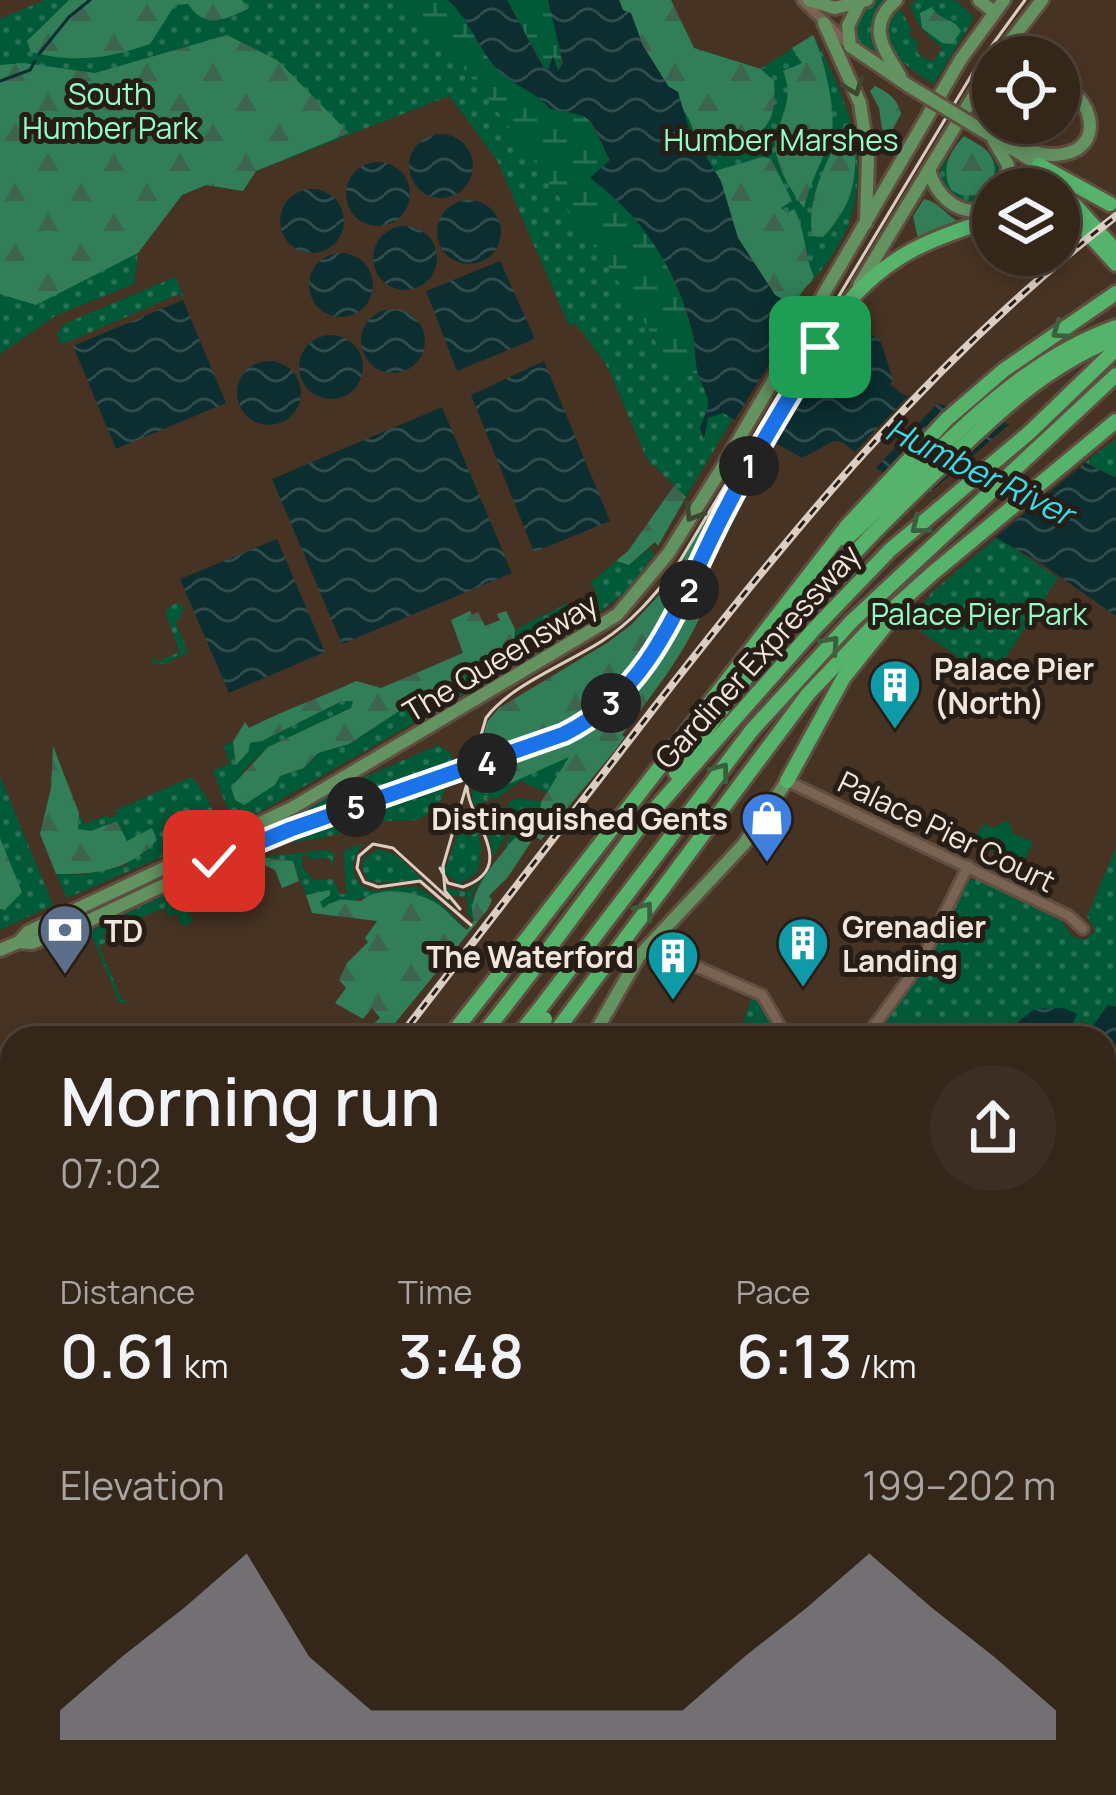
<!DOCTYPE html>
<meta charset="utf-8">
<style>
:root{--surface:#35261a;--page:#3d2e23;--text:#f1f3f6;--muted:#aaa5a2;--line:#4f4339;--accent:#8c9099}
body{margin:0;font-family:Manrope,sans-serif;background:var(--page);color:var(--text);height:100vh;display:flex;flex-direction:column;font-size:45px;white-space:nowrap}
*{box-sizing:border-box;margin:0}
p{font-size:39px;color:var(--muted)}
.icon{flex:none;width:66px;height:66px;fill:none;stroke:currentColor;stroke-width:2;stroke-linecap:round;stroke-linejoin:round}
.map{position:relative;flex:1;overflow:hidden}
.drawer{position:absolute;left:0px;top:1026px;width:1116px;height:771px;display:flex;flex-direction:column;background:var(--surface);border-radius:36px 36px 0 0;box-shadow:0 6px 18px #0003,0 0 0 3px var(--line)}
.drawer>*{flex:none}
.controls{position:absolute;left:972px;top:36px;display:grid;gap:24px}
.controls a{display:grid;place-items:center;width:108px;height:108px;border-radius:50%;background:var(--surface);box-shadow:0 6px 18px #0003,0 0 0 3px var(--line);font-size:60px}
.pin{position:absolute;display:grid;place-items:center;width:102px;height:102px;color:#fff;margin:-51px;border-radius:24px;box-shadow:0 6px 18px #0006}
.km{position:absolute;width:60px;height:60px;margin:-30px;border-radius:50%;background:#222;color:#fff;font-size:33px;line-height:60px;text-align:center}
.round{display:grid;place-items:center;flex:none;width:126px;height:126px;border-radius:63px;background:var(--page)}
.head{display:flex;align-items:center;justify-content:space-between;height:204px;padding:0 60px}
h1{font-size:66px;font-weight:600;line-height:90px}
.stats{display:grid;grid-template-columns:repeat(3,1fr);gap:18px;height:204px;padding:12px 60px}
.stats div{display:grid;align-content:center}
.stats b{font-size:60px;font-weight:600}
.stats small{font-size:33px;font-weight:400}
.stats p{font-size:33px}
.chart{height:336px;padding:24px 60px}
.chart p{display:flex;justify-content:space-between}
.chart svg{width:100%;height:216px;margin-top:12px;fill:var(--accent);opacity:.7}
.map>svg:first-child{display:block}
.grass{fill:url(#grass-dots)}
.forest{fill:url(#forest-firs)}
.wetland{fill:url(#wetland-marsh)}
.garden{fill:#005937}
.water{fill:url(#water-waves)}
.pier{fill:#473323}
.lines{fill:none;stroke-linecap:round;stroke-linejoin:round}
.stream{stroke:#0c2e31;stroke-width:3}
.minor-casing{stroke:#604f41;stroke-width:15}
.major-casing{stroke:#604f41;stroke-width:18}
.highway-casing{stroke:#604f41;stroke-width:20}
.minor{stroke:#7a6352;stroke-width:9}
.major{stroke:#649362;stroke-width:12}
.highway{stroke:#55b36c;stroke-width:14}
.tram{stroke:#dbcdc2;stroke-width:3}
.rail-casing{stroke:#dbcdc2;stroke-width:8}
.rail{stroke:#261d16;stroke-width:3;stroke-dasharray:9;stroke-linecap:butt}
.major-bridge-casing{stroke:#604f41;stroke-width:18;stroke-linecap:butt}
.highway-bridge-casing{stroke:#604f41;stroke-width:20;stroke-linecap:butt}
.major-bridge{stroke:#649362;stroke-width:12}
.highway-bridge{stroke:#55b36c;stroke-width:14}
.oneway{stroke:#3c4631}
.oneway2{stroke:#3b603d}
.route-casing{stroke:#fff;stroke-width:24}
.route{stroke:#1a73e8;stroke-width:15}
.labels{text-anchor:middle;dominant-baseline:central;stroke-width:10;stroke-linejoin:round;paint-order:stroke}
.park-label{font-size:30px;fill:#94fec6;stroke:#261d16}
.street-label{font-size:30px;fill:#f2e5db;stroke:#261d16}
.poi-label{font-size:30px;font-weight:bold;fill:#f2e5db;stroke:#261d16;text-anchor:start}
.water-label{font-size:33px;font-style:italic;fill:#3bdae7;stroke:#261d16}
</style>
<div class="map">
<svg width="1116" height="1795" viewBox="0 0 1116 1795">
<defs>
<pattern id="grass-dots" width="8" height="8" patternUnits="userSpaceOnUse" patternTransform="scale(3)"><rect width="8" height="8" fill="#005937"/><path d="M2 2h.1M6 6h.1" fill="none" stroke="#267153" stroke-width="1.8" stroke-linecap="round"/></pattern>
<pattern id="forest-firs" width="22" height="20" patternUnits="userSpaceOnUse" patternTransform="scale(3)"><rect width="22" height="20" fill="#317e59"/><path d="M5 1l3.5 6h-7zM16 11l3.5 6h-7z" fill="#3c644f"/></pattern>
<pattern id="wetland-marsh" width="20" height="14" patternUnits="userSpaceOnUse" patternTransform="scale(3)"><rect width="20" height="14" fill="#005937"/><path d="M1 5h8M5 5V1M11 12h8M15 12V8" fill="none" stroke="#267153"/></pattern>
<pattern id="water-waves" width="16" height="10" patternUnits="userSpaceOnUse" patternTransform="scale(3)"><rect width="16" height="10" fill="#0c2e31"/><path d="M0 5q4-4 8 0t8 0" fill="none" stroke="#304c4e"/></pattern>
</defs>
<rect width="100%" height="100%" fill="#473323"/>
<g class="grass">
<path d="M45 0H448L671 277 700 379 732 420 686 497 647 459 606 364 575 323 569 326 497 160 449 96 256 171 243 191 206 185 182 195 138 253 134 284 55 316 0 354V19Z"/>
<path d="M619 0H671L694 48 760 69 813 35C849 102 880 175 837 248 824 269 805 288 790 307Z"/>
<path d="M878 0H889L873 24 878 53 858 41 853 20 864 6Z"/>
<path d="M917 0H956L974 18 934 84C906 68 867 40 900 9L912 30 909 32 913 40 917 39 918 54 932 62 943 48C927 36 914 22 910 4Z"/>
<path d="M988 152 998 166 996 189 976 204 957 200 938 177 947 156V181L958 195 994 168Z"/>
<path d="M175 277 184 297 177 295 61 345 57 334 64 324Z"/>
<path d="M1116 439V478L1085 462Z"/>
<path d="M997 537 1058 578 991 680 909 623 932 592Z"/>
<path d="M652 547 653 556 625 592 583 625 251 817H238L227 808 213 771 230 763 223 746 233 742 236 763 249 743 262 741 342 701 353 700 352 708 268 747 241 773 280 776 304 768 318 753 349 744 407 706 473 671 478 677C486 669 486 662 493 652 509 628 543 616 568 603L574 610 597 593 590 583 616 561 629 565Z"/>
<path d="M179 602 183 608 188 606 180 612 182 617 175 621 188 652 165 664H153V656L157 662 180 652 166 614 168 608Z"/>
<path d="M438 745 452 754V766L252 837 326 794Z"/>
<path d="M569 756V763L548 793 520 781 497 799 486 797 489 801 473 805 471 778 478 789Z"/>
<path d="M0 776 53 905 0 930Z"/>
<path d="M192 777C203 792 220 812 215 834L67 898 56 874 82 875 128 865 126 841 117 821 91 831 78 829 79 813 84 824 107 815 109 818 117 815 116 810Z"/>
<path d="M446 788 437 808 418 820 385 821 323 838 279 844Z"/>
<path d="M518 798 541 802V813L472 893 475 920 468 915 467 897 450 896 446 888 467 892C493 875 524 834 507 803Z"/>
<path d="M502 806C516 823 504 841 493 857L489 834 477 814Z"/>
<path d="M461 811 470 813C481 832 484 852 477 873L460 884 444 873 461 824Z"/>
<path d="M364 843C357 852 349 864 356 878 370 905 399 879 420 889 435 896 459 920 469 933 459 925 451 915 441 907 403 878 362 900 323 909L319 901 330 890 306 895 293 861 261 857 326 850 335 853 332 868 330 858 310 859 308 854 302 856V866L313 880 333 879 340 894H347L343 851Z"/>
<path d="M1116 847V1007L1108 1005 1086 1038 1070 1036 1076 1013C1041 1004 1024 1012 1000 1038H871L928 960 968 880H980L1059 918 1073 937 1085 940 1095 930 1087 916Z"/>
<path d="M379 849 396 855 424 881C405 878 384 887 368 880L362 869 364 858Z"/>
<path d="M173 891 182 898 192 920 189 925H182L176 914 168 916 164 908 103 934 106 942 99 946 122 1000H129L120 1004 90 931Z"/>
<path d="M752 998 765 1007 780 1038H737Z"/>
<path d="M697 1785H770L775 1795H696Z"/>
</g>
<g class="forest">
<path d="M69 0H242L248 9C221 21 205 29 188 4L175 5 150 44C108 59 74 63 31 52L27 41Z"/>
<path d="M619 0H671L694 48 761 69 774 81C777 111 771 135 739 141L732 131 699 145 689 119 643 46 631 14 623 11Z"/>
<path d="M932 7C939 20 954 18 961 31L952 44 942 43 922 28 920 13Z"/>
<path d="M227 35 277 60 349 133 256 171 243 191 206 185 182 195 138 253 36 305 0 294V65L24 63 95 73Z"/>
<path d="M813 35C823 55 838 115 831 136 823 161 810 181 804 208 791 191 771 159 776 137 783 111 794 97 783 71L802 63 792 48Z"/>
<path d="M875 86C889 93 898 99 901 114L891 132 882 129 879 108 870 91Z"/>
<path d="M964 136C972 141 983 146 989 153 1008 181 977 208 951 190 940 167 950 152 964 136Z"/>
<path d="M855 139C857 179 853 206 823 237L812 236C807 202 822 170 838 140Z"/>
<path d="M762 157 771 159 792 201 781 208 787 213 794 209C806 230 804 255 814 277L790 307 775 295 738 238 715 171Z"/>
<path d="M924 199C940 202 946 216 961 223L918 239 913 216Z"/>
<path d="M729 484C683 569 660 680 566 727 538 741 507 749 478 758L487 722 499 708 607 643 631 625 660 594Z"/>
<path d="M674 486 686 497 658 546 655 542 629 565 616 561 628 551Z"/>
<path d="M696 589 704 595 710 593C690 648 656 689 622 735L625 737 617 748 541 840 536 837 531 842 508 877 489 896 492 900 488 909 383 1038H365L362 1034 380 1018 372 1008 363 1019 335 1003 346 988 339 980 347 963 368 942 365 938 377 921 312 913 306 895 330 890V895L320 902 323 908C346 895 340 901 361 901 379 885 416 891 436 903 447 910 456 922 467 930L474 920C463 894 503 852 521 831L530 828 540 813 541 802 569 757 486 794 471 778C594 736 644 714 696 589Z"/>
<path d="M470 611 472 615 478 612 485 626 500 620 497 614 506 611 515 629 514 644 492 653 487 674 478 677 472 671 407 706 349 744 318 753 304 768 280 776 275 785 244 805 235 800 231 787 268 747 351 708 353 701H342L262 741 250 743 248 752 236 765 233 742 245 722 249 728C284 710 320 698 356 681L381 688 463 653 451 620Z"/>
<path d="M53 746 79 813 78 829 91 831 117 821 127 841 152 828 157 840C130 870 96 875 56 874L40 834 51 788Z"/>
<path d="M0 838 22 892 5 910 0 909Z"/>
<path d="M261 857 293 861 299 881 282 888 275 870 258 862 199 887 196 881Z"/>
</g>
<g class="wetland">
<path d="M398 0H448C487 37 483 69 537 94 558 104 555 111 580 110L590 119 610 160 590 178C603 187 617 196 628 207 663 244 698 323 698 373L684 378 671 372C642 310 601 257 562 201 512 132 463 56 398 0Z"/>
<path d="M507 0H548L558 30 562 69 557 71 550 57V67L545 70Z"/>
</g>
<path class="garden" d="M1005 821 1011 825 1012 833 1033 842 1024 863 973 844 983 824 994 828Z"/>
<g class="water">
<path d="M448 0H507L544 69 548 70 553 56 558 71 563 63 548 0H619L623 10 631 13 643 46 668 86 678 92 689 129 721 181 738 238 775 295 845 333H867L880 339 893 380 890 384 902 394 1001 421 1116 478V616L1042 564 877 469 842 442 834 441 802 458 723 413 708 418 704 440 700 428C712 396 710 406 699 377 694 364 696 345 692 330 676 268 641 215 590 178L610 160C588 116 599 117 550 109 536 91 514 87 498 70 478 49 470 20 448 0Z"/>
<circle cx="441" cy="166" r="32"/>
<circle cx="378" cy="194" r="32"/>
<circle cx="312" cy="221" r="32"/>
<circle cx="469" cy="232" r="32"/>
<circle cx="405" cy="258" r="32"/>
<circle cx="341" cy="285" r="32"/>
<path d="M500 261 535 339 457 371 426 291Z"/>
<path d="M183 300 226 403 116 449 73 346Z"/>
<circle cx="393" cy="341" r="32"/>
<circle cx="331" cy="367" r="32"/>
<circle cx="269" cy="393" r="32"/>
<path d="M544 361 610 521 534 552 471 395Z"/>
<path d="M442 407 512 573 342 644 272 479Z"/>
<path d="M277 539 325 652 229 693 180 579Z"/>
<path d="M1108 1005 1116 1007V1795H823L824 1785H1104V1038H1084Z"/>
<path d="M1063 1008 1077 1014 1070 1030 1075 1038H1000L1034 1009Z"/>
</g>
<g class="pier">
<path d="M804 307 845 327 771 447 731 426Z"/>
<path d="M913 391 940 401 872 472 852 455Z"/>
<path d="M1013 421 1064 445 1062 449 1066 446 1091 458 991 541 920 501Z"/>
</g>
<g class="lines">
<g class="stream">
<path d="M39 54 69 17 90 0"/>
<path d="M0 81 30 70 35 61"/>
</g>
<g class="minor-casing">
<g id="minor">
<path d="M802 0 850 46"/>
<path d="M787 781 1069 916 1083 929"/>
<path d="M649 946 762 995 787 1038"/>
<path d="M865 1038 919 965 968 866"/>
<path d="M500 1785 539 1795"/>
<path d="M676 1795 678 1785"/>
<path d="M687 1795 689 1785"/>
</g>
</g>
<g class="major-casing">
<g id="major">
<path d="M809 0 835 8 867 0"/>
<path d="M896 0C866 26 883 48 900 76"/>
<path d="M979 0 994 12"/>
<path d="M859 4 848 26 850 46 909 86"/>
<path d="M824 23 860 103 868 156 866 223"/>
<path d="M998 57 1042 0"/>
<path d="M980 129 1039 165"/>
<path d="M994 141 1008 165 1007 189"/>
<path d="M1005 144C1023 148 1044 158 1063 154 1106 147 1092 95 1059 85"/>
<path d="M929 170C938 200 963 220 993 206"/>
<path d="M859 285 993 64"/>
<path d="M478 766 582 725 634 681 675 619 741 479 848 302"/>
<path d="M19 942 28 932 292 808 617 615 668 554 722 468 961 59 1004 0"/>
<path d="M0 950 19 942 32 943 88 921 249 845 446 776"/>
<path d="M592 1038 639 956 744 844 787 781"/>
<path d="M377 1795 380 1785"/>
</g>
</g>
<g class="highway-casing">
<g id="highway">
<path d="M1039 165 1116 251"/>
<path d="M1039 165 1110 204"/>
<path d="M1059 209 1073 217 1116 264"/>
<path d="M845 306C889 254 930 239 993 219"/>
<path d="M846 539C931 463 1006 366 1116 327"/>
<path d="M676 773C754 659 839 563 940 468 994 416 1045 366 1116 338"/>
<path d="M787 781 844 677 885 626"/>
<path d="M517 951 847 526 947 419 1004 370 1116 293"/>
<path d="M530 974 640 826 815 628 890 550 1030 432 1116 349"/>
<path d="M538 1011 752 730 852 621 1116 375"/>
<path d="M449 1038 500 973"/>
<path d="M480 1038 503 1009"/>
<path d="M551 1038 808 694 870 629 934 572 1116 421"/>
<path d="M0 1482 12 1476"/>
<path d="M0 1517 12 1511"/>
</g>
</g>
<use href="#minor" class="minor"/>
<use href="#major" class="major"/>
<use href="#highway" class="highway"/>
<g class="tram">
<path d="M440 868 448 883 463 887C522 866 465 818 467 783"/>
<path d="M448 898 393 848 373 844 359 856 357 868 364 882 378 887 420 881 471 925"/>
<path d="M460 909 445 891 443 866 486 718C509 686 568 663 602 641 632 622 654 596 675 569L977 66 1025 0"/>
<path d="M380 1795 383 1785"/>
</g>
<g class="rail-casing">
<g id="rail">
<path d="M399 1038C481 932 562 826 644 721 786 537 931 359 1116 216"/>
<path d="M0 1569 12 1554"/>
</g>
</g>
<use href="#rail" class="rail"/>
<g class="major-bridge-casing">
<g id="major-bridge">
<path d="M909 86 980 129"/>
<path d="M446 776 478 766"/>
</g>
</g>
<g class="highway-bridge-casing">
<g id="highway-bridge">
<path d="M500 973 517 951"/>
<path d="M503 1009 530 974"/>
<path d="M516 1038 538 1011"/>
<path d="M530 1038 545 1019"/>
<path d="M0 1546 12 1541"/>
</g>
</g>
<use href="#major-bridge" class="major-bridge"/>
<use href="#highway-bridge" class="highway-bridge"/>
</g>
<defs><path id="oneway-chevron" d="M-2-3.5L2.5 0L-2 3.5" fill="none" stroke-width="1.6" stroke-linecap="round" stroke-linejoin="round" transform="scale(3)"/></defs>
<g class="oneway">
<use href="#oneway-chevron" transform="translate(854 87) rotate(69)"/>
<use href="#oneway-chevron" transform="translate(693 513) rotate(122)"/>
</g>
<g class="oneway2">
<use href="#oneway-chevron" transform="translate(1060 331) rotate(145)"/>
<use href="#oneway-chevron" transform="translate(919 526) rotate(141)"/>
<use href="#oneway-chevron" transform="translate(831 644) rotate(-48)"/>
<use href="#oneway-chevron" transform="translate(721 771) rotate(-53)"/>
<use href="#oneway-chevron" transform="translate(645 910) rotate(-53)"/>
</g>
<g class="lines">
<g class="route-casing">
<path id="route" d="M214 861 291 829 564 734C658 687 681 593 727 507 755 452 788 400 820 347"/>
</g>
<use href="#route" class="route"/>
</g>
<defs>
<g id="building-pin" transform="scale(2.7)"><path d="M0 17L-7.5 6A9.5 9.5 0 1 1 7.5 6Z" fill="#0f9aa8" stroke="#261d16"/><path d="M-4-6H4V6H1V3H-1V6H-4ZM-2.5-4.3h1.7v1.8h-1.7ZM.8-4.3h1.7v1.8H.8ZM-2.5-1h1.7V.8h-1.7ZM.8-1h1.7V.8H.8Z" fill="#fff"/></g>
<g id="shop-pin" transform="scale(2.7)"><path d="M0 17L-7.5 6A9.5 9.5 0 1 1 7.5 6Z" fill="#3f7fe0" stroke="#261d16"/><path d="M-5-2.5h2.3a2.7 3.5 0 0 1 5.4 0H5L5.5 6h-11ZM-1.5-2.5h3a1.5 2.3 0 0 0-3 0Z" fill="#fff"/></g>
<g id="bank-pin" transform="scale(2.7)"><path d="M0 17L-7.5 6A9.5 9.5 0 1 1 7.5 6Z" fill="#5c6f8a" stroke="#261d16"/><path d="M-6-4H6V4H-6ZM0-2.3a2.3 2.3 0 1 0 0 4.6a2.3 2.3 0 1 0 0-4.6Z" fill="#fff"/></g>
</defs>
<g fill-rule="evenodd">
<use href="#building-pin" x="895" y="685"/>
<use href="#shop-pin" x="767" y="818"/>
<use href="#bank-pin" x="65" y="930"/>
<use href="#building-pin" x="803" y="943"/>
<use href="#building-pin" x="673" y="956"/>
</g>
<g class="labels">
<g class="park-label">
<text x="110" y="93">South<tspan x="110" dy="34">Humber Park</tspan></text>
<text x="781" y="139">Humber Marshes</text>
<text x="979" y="613">Palace Pier Park</text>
</g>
<g class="street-label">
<text transform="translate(757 656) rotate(-48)">Gardiner Expressway</text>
<text transform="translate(500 657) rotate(-31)">The Queensway</text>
<text transform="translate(947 831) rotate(26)">Palace Pier Court</text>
</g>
<g class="poi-label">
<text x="934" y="668">Palace Pier<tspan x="934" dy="34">(North)</tspan></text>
<text x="728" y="818" text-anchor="end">Distinguished Gents</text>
<text x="842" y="926">Grenadier<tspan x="842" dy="34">Landing</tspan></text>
<text x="104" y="930">TD</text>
<text x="634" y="956" text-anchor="end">The Waterford</text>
</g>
<g class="water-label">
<text transform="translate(980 471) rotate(26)">Humber River</text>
</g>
</g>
</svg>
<div class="controls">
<a><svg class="icon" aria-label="locate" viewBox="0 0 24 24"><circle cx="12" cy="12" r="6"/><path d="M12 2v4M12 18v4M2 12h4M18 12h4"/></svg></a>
<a><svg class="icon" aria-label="layers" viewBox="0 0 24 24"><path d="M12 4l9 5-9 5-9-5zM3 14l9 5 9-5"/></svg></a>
</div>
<div class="pin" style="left:820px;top:347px;background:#1e9e55"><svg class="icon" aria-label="arrive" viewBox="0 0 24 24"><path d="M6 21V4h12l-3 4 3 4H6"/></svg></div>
<div class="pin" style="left:214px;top:861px;background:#d93025"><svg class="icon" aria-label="check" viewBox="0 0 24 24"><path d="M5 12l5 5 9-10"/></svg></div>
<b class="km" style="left:749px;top:466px">1</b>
<b class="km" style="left:689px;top:590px">2</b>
<b class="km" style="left:611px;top:703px">3</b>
<b class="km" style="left:487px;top:763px">4</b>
<b class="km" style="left:356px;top:807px">5</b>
<section class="drawer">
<div class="head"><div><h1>Morning run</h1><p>07:02</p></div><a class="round"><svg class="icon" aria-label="share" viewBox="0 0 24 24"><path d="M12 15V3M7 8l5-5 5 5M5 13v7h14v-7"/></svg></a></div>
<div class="stats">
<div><p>Distance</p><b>0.61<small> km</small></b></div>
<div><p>Time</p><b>3:48</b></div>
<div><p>Pace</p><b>6:13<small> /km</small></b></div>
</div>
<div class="chart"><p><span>Elevation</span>199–202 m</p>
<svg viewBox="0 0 160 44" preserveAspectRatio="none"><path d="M0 44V38L10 27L20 17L30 6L40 27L50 38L60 38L70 38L80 38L90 38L100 38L110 27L120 17L130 6L140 17L150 27L160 38V44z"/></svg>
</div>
</section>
</div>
